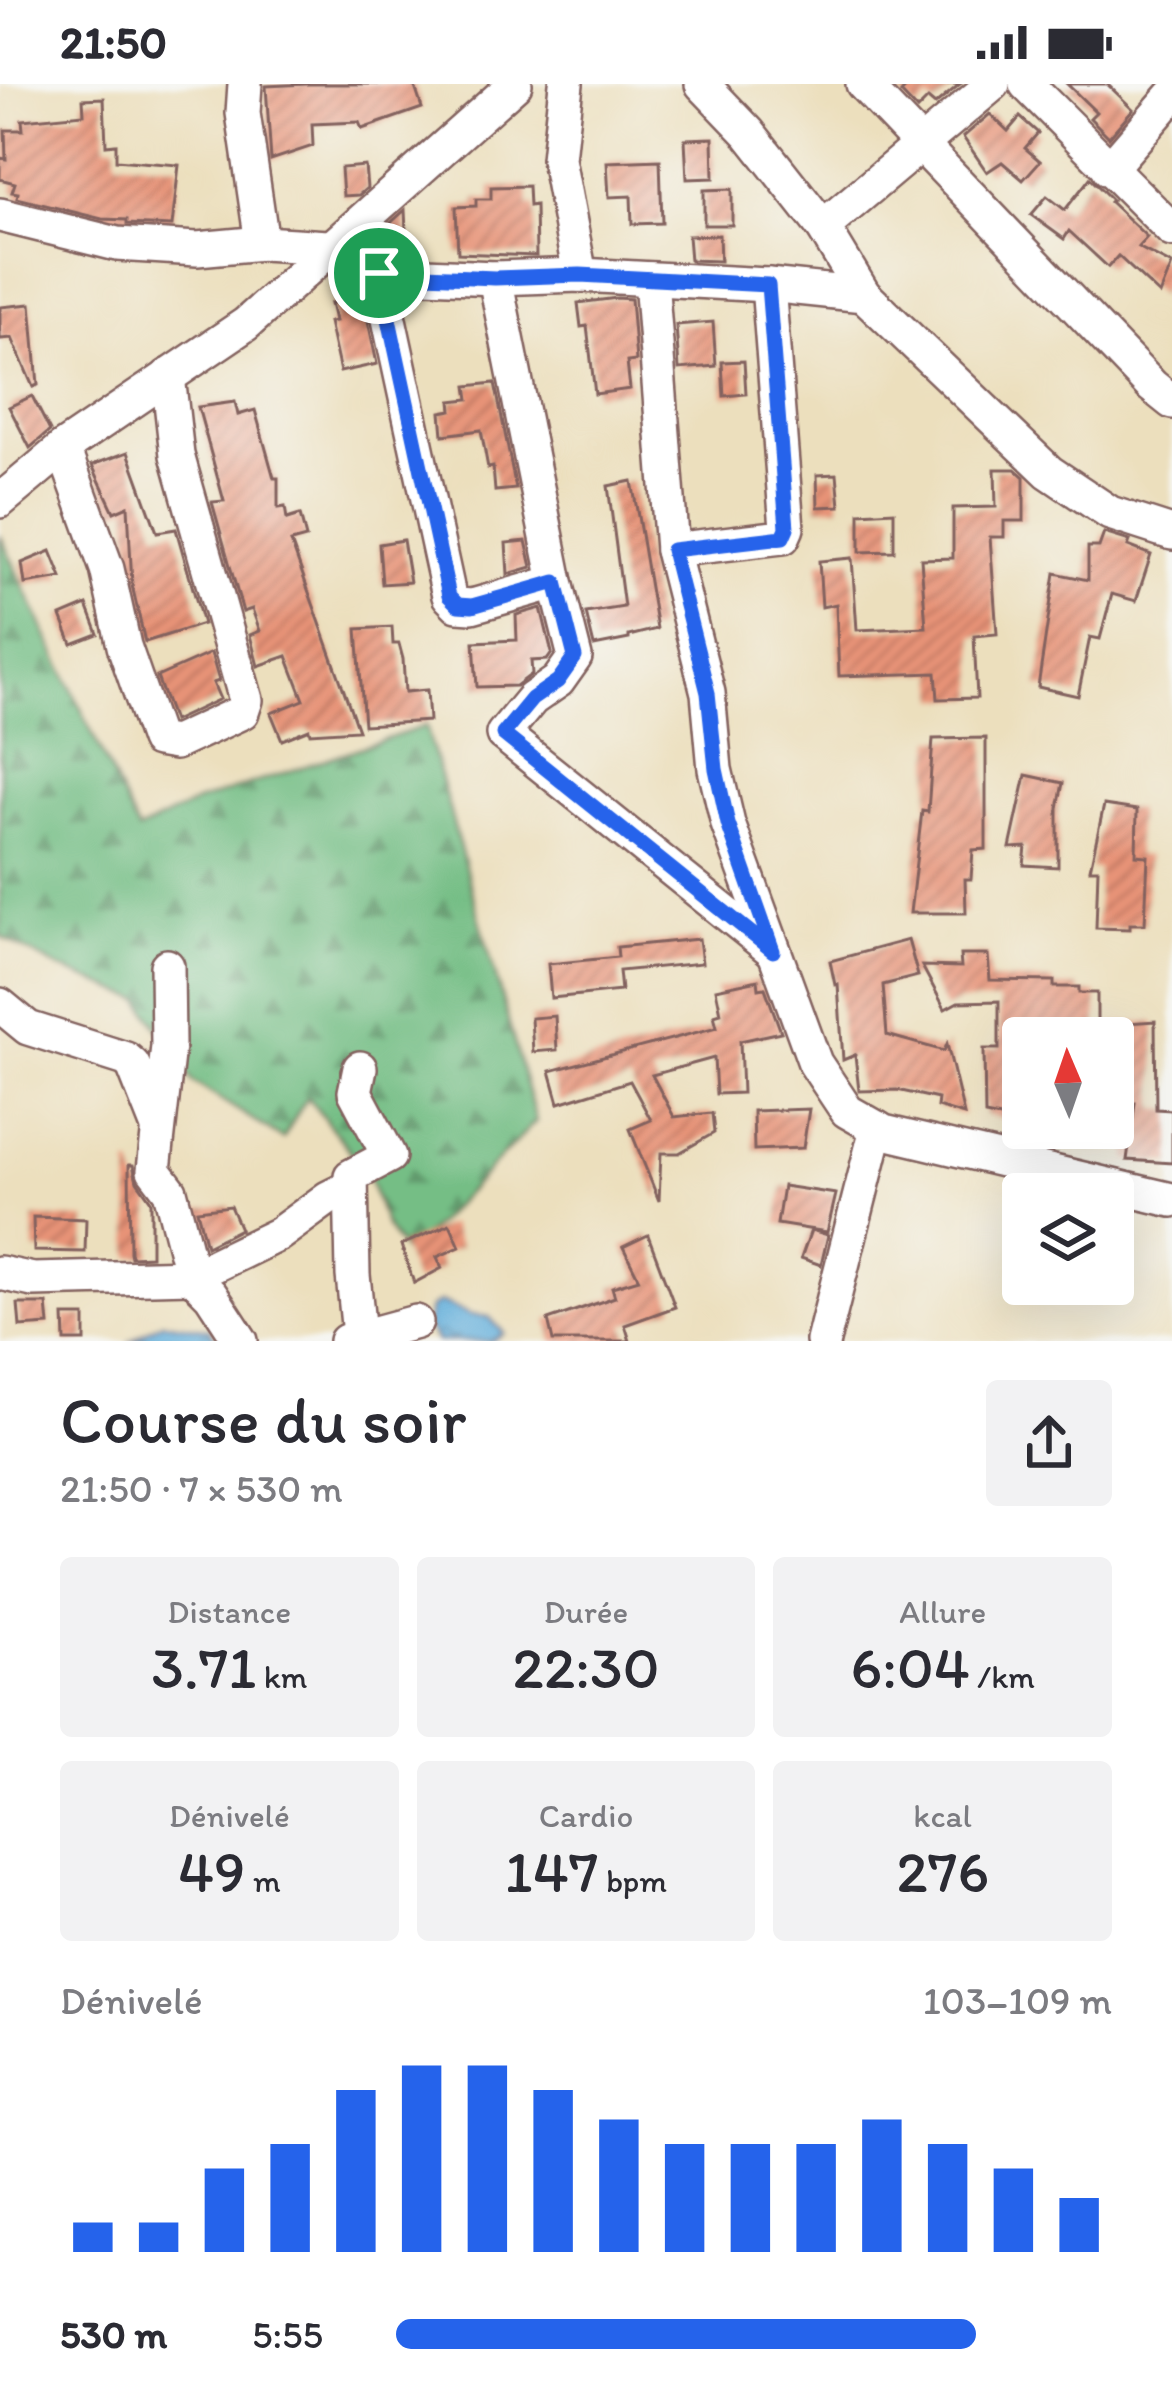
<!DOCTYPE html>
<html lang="fr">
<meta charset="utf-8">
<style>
:root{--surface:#fff;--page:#f2f2f3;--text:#2b2b33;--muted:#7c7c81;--accent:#2563eb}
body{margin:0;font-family:Itim,sans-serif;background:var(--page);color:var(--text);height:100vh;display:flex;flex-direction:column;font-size:45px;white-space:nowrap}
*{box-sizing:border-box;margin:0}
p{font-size:39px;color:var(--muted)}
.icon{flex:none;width:66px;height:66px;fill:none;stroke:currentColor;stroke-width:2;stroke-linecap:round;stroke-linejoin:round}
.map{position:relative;height:1257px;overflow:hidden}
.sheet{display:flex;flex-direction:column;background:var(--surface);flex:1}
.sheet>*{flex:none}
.needle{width:78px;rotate:358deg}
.fabs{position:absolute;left:1002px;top:933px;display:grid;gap:24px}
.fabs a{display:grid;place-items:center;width:132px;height:132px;border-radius:12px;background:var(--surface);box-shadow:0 12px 48px #0002;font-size:60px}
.pin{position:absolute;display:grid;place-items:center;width:102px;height:102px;color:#fff;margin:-51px;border:6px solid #fff;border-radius:50%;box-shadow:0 3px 12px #0007}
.round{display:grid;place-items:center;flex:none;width:126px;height:126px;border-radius:12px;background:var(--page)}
.head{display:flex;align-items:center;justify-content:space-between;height:204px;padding:0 60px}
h1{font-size:66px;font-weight:600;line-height:90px}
.figures{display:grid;grid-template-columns:repeat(3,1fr);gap:18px;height:204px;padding:12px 60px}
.figures div{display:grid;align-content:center;border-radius:12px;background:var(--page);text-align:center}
.figures b{font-size:60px;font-weight:600}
.figures small{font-size:33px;font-weight:400}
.figures p{font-size:33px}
.chart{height:336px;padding:24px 60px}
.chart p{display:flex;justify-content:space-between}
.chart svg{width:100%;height:216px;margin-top:12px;stroke:var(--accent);stroke-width:6}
ul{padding:0 60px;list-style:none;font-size:39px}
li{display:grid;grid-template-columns:192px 144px 1fr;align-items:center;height:90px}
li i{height:30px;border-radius:15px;background:var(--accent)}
.status{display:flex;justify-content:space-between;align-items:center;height:84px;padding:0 60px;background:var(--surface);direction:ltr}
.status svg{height:33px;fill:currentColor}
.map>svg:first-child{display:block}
.forest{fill:url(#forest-firs);stroke:#606e58;stroke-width:3}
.water{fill:url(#water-ripples);stroke:#556682;stroke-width:3}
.building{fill:url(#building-hatch)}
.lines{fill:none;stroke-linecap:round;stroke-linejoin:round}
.minor-casing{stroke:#83625e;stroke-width:38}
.minor{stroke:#fff;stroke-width:33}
.route-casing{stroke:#fff;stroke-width:24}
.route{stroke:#2563eb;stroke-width:15}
</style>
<div class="status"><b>21:50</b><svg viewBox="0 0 49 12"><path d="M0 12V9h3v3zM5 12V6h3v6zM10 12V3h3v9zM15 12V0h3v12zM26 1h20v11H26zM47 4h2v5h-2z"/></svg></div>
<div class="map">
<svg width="1172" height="1257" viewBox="0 0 1172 1257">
<defs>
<pattern id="forest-firs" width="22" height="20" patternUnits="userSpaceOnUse" patternTransform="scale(3)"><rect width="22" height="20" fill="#75be85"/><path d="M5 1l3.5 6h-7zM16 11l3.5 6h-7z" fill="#629a6d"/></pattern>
<pattern id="water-ripples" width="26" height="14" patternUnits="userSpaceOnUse" patternTransform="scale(3)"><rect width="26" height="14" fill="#60adda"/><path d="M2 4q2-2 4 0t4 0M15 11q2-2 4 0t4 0" fill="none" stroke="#518cb1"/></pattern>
<pattern id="building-hatch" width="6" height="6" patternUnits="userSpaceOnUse" patternTransform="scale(3)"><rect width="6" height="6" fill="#e79377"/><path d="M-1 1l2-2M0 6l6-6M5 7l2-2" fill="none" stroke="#bd7762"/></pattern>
</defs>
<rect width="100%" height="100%" fill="#f6f6f2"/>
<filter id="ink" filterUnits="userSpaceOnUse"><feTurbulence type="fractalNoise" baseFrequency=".00833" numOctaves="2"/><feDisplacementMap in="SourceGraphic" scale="24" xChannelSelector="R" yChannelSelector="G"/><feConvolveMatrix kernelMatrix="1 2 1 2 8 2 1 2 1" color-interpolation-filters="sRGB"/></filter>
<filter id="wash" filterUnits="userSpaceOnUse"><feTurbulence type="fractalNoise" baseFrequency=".004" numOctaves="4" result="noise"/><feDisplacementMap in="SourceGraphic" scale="48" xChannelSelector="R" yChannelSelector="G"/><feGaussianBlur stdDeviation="2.7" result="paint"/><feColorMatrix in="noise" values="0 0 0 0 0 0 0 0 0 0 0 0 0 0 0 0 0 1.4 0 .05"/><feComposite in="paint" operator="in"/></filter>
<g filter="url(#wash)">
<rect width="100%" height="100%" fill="#ecdfbd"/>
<path class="forest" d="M0 451 138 747 197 718 426 642 536 1037 406 1171 385 1141 367 1088 307 1013 283 1055 193 998 141 916 61 885 0 852Z"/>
<g class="water">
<path d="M440 1218 471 1231 489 1233 504 1249 491 1257H437L426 1241 430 1224Z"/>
<path d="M162 1238 210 1245 217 1257H131Z"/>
</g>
<g id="blocks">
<g class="building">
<path d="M308 0H414L422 24 362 45 359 38 312 40 313 62 271 76 266 2Z"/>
<path d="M909 0H960L935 21 928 15 917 26 901 9Z"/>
<path d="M1067 0H1107L1133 25 1109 53 1090 34 1096 28Z"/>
<path d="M104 14 106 61 116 60V76L179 81 172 142 127 140V136L102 135 17 114 18 109 12 108 15 99 0 95V74L6 75 5 46H23L22 36 84 30 83 15Z"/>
<path d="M990 30 1008 47 1020 33 1038 49 1025 64 1040 77 1023 96 1002 78 987 88 963 53Z"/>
<path d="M713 54 714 94 687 95 685 55Z"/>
<path d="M660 76 662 139 632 140 631 112 609 113 607 78Z"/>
<path d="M365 82 367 104 359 111 343 112 341 84Z"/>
<path d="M1090 94 1112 116 1110 118 1147 153 1138 163 1172 181 1160 211 1118 172 1108 183 1069 147 1064 155 1031 131 1047 112 1065 126Z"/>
<path d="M528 102 529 122 535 121 536 172 458 169 456 123 476 122V115H491V103Z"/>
<path d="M732 105V141H704V106Z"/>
<path d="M405 126 407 169 384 168 383 146Z"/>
<path d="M719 151 720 177 690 176 688 152Z"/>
<path d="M361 203 377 280 340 288 329 238 335 237 331 219 342 217 339 207Z"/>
<path d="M617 214 631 215 636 277 627 278 630 305 595 310 587 242 581 243 578 219Z"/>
<path d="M31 220 38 301 33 303 12 254 0 255V223Z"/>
<path d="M713 238 716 282 679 285 676 241Z"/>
<path d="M744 277 746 310 724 312 722 278Z"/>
<path d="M495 299 516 405 495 407 493 383 488 384 481 346 443 351 441 328 452 326 451 317 469 315 467 302Z"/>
<path d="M32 312 50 347 30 364 9 323Z"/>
<path d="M235 318 238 331 255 326 274 394H278V424L285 423 287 435 300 431 306 454 291 458 358 646 310 649 309 645 282 656 271 629 304 616 287 572 258 582 250 551 260 547 252 525 243 528 212 418 224 417 198 323Z"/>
<path d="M128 368 157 448 176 445 203 540 145 558 132 501 128 422 114 428 92 381Z"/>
<path d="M995 385H1015L1024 393V437H1004V453H990L997 550 974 552 977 614 938 615 936 589 839 592 836 520 822 523 819 477 852 474 857 546 926 543 921 475 953 474V424L996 423Z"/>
<path d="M837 390 840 422 818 423 817 391Z"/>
<path d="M632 397 657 545 629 552V555L594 562 586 529 624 523 608 402Z"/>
<path d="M894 427V467L860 468V429Z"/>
<path d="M1104 449 1130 457 1128 462 1151 471 1136 517 1112 510 1100 555 1090 553 1078 612 1038 603 1055 489 1088 496V463H1099Z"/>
<path d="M403 456 410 498 382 500 379 460Z"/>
<path d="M526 457 532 483 508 490 506 459Z"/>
<path d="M51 467 62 494 25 500 22 479Z"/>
<path d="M87 521 98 550 72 560 61 532Z"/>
<path d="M541 524 552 569 547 576 531 577 532 590 516 602 477 603 474 558 517 556 516 531Z"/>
<path d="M392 543 393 560H399L403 575 405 608 427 606 429 637 364 641 357 545Z"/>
<path d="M211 569 219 597 213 599 220 615 173 637 157 593Z"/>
<path d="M986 654V765L973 766 971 795H965L966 829H910L922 727 928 728 933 655Z"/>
<path d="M1026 691 1063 699 1058 724V783L1024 781 1026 763 1010 764Z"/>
<path d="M1104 721 1137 726 1136 771 1148 772 1145 840H1130V845L1096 844 1098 785H1090Z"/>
<path d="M699 855 702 879 619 887 621 907 551 914 548 880 618 873 617 863Z"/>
<path d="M908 856 918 892 883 901 887 951 944 967 947 960 964 1031 937 1023 938 1015 897 1006 859 1007 855 971 843 976 838 900 835 901 830 877Z"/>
<path d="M960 871H988L990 896 1054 897V903H1079V909H1097V954H1023V1012H1010L1005 1035 985 1031 984 965H999V917L958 918 945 925 922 882 961 883Z"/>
<path d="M758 896 759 905 765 904 781 948 740 957 742 1009 716 1010 714 974 652 991 674 1033 712 1029 714 1049 679 1069H661L659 1117 630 1045 651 1036 630 997 559 1019 550 987 717 943 714 931 721 929 716 905Z"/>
<path d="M555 932 557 966 533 968 531 934Z"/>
<path d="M1155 937 1156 1025 1172 1026V1079L1127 1076 1135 1019 1116 1020 1113 940Z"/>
<path d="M809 1025 803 1064 754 1066 753 1027Z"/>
<path d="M129 1081H133L137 1097 151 1117V1172L131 1173 130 1168Z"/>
<path d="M783 1102 836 1110 827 1148 777 1140Z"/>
<path d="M230 1122 240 1145 206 1162 197 1126Z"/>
<path d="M33 1133 86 1135 85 1168 34 1167Z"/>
<path d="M450 1140 460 1163 437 1173 442 1184 414 1199 401 1161Z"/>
<path d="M811 1146 828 1151 821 1181 801 1174Z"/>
<path d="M648 1151 675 1223 625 1241 630 1257H553L548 1236 615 1213 612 1203 639 1195 623 1163Z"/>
<path d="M18 1220H47L49 1241 20 1243Z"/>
<path d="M64 1232H85V1257H65Z"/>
</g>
</g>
</g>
<g filter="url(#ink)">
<use href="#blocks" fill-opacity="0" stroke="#83625e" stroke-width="3"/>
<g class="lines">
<g class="minor-casing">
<g id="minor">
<path d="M245 0 243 29 262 159"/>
<path d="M566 0 558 75 580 191"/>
<path d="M702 0 749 49 823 143 864 211 1049 388 1110 429 1172 449"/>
<path d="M863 0 1152 302 1172 318"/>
<path d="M1026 0 1172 146"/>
<path d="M1109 85 1172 12"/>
<path d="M0 131 117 160 197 165 262 159 328 163 379 189 495 194 580 191 768 201 864 211"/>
<path d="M823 143 993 0"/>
<path d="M379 189 449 512 458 521 472 522 556 498 575 573 558 597 532 615 503 650 773 867"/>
<path d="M495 194 556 498"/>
<path d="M651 195 672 466 708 609 715 685 728 740 815 979 847 1027 884 1048 1172 1116"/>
<path d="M63 364 107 485 124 562 157 656 175 659 242 628 246 616 177 371 168 292"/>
<path d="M0 417 63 364 246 240 515 0"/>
<path d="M672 466 783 453 787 444 768 201"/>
<path d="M167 882 168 962 154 1086 170 1107 192 1192 211 1211 241 1257"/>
<path d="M0 921 28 944 126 975 133 981 158 1044"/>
<path d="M0 1189 33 1196 192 1192 279 1150 328 1114 350 1103"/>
<path d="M359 1251 353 1191 351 1092 389 1072 355 1008 360 984"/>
<path d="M346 1257 416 1238"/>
<path d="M823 1257 877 1044"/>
</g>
</g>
<use href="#minor" class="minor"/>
</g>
</g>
<g class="lines" filter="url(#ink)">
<g class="route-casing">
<path id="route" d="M379 189 495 194 580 191 768 201 787 444 783 453 672 466 708 609 716 685 728 740 773 867 503 650 532 615 558 597 575 573 556 498 472 522 458 521 449 512Z"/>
</g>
<use href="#route" class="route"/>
</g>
</svg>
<div class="fabs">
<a><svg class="needle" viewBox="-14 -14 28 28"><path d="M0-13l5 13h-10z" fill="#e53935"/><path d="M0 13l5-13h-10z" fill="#7c7c81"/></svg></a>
<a><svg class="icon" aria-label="layers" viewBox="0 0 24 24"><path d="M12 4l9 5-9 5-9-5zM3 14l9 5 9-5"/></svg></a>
</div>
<div class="pin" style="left:379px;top:189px;background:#1e9e55"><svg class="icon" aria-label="arrive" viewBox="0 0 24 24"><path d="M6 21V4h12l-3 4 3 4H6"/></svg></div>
</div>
<section class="sheet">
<div class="head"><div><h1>Course du soir</h1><p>21:50 · 7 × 530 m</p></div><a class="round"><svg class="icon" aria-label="share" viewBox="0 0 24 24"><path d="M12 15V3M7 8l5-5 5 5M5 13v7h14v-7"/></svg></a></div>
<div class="figures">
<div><p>Distance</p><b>3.71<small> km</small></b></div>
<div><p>Durée</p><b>22:30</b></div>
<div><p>Allure</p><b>6:04<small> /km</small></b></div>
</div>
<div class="figures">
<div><p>Dénivelé</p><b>49<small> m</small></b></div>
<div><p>Cardio</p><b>147<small> bpm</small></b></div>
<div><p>kcal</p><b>276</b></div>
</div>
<div class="chart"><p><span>Dénivelé</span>103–109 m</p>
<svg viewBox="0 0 160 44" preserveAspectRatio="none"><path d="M5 44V38M15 44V38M25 44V27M35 44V22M45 44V11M55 44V6M65 44V6M75 44V11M85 44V17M95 44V22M105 44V22M115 44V22M125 44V17M135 44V22M145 44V27M155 44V33"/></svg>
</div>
<ul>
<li><b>530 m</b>5:55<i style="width:81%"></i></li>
</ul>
</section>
